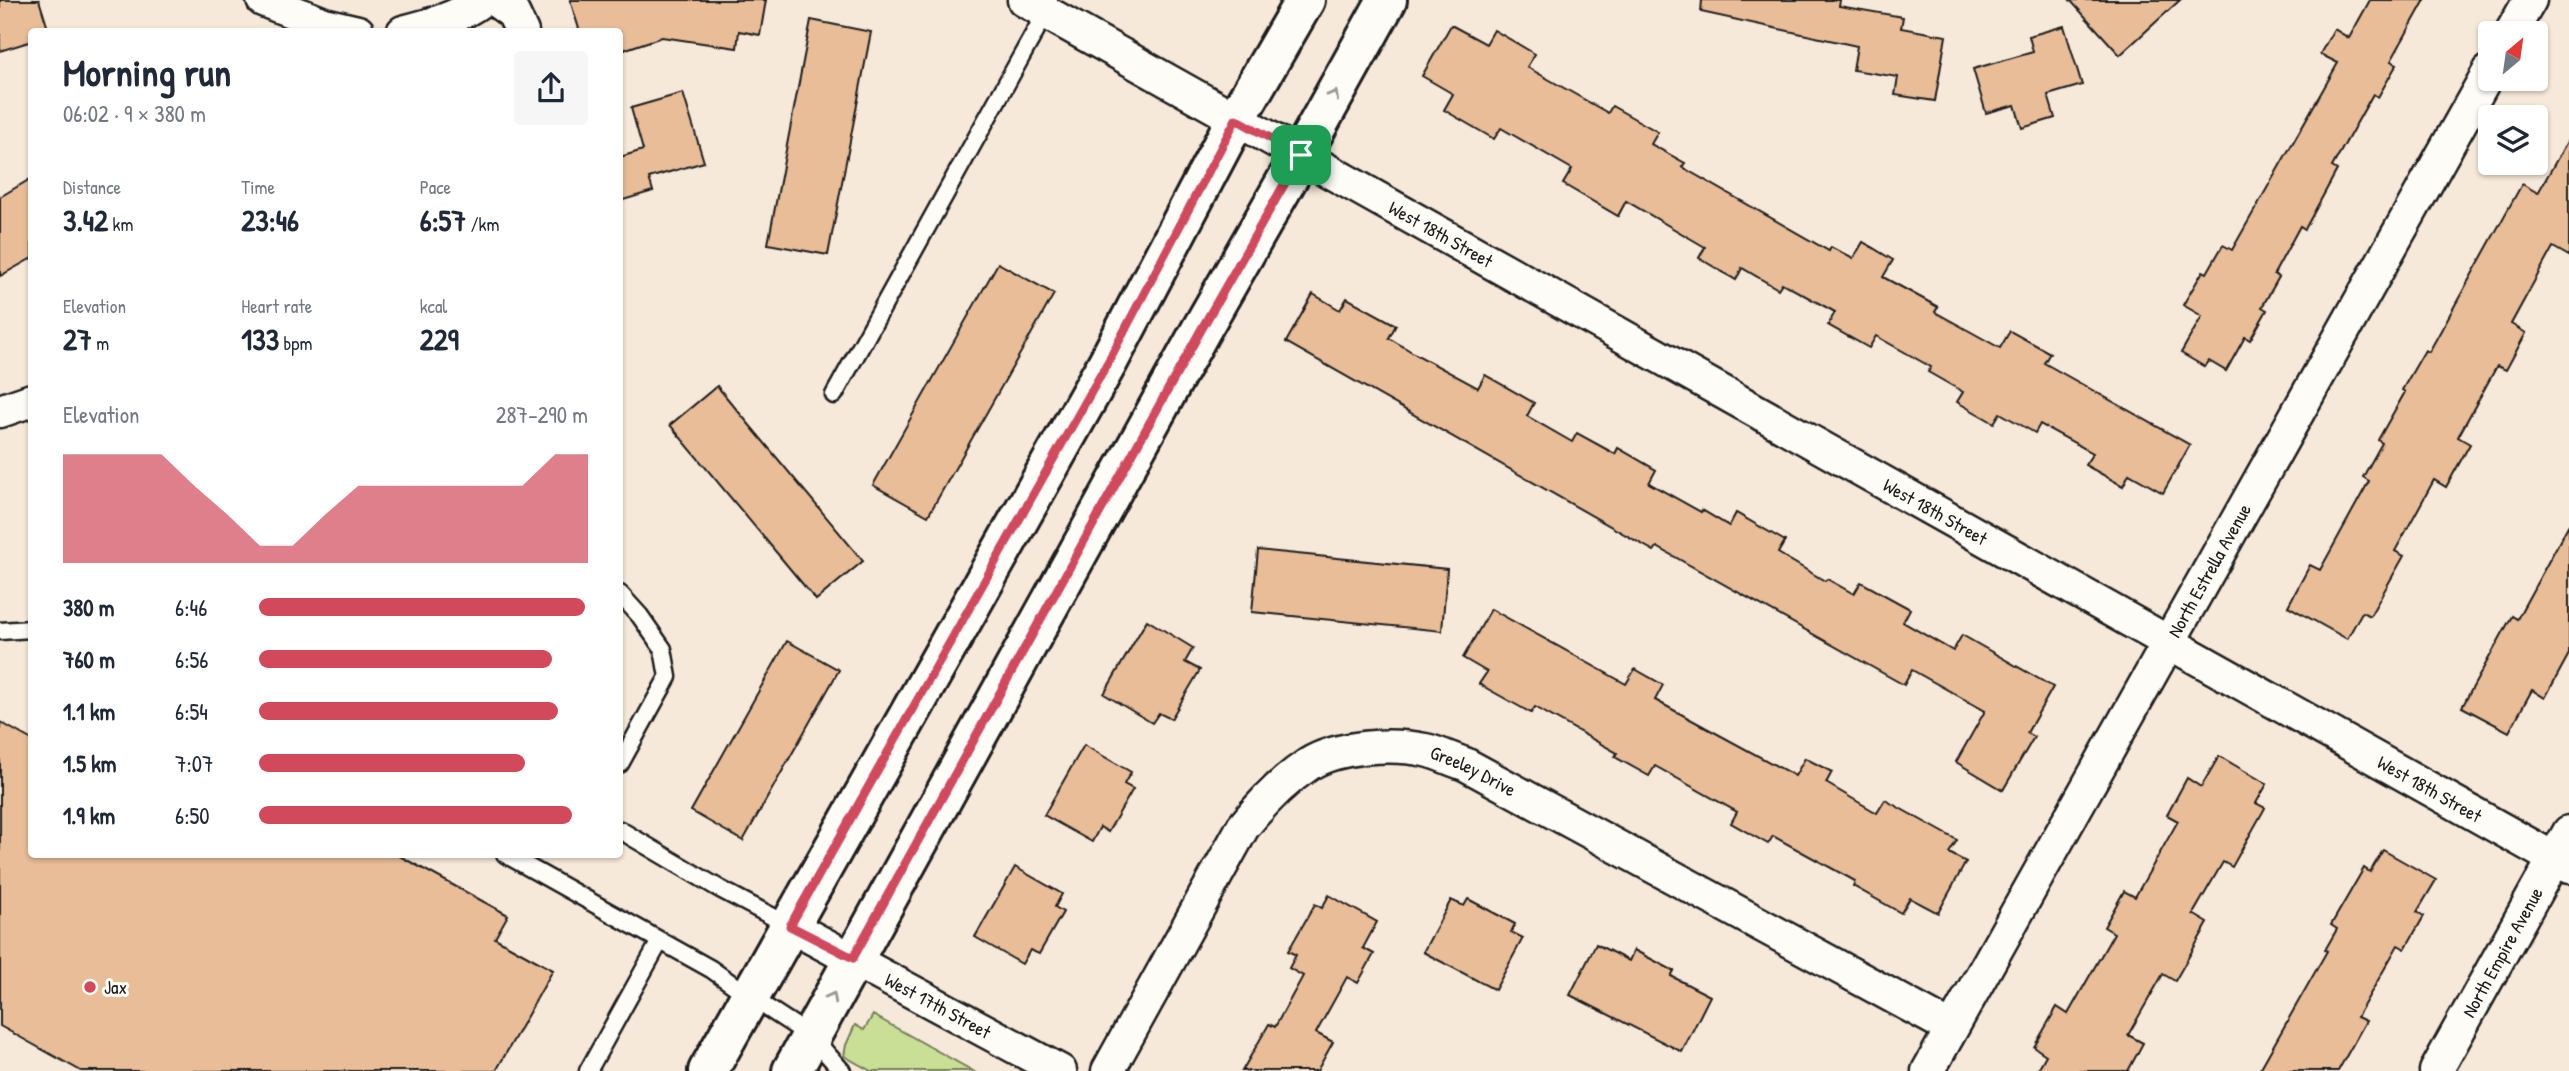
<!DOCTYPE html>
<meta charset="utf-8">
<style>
:root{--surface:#fff;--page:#f6f6f7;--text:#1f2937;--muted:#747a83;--accent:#d1495b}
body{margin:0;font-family:"Patrick Hand",sans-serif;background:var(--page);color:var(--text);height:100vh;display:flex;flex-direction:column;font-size:26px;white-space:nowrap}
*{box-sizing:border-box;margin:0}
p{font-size:23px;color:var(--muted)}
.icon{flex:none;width:38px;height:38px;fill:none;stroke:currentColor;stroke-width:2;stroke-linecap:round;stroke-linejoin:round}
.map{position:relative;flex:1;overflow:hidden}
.drawer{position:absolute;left:28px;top:28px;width:595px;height:830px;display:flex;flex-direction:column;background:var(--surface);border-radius:7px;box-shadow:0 2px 5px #0004}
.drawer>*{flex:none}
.needle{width:46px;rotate:29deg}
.fabs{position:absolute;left:2478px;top:21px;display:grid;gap:14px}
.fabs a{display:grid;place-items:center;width:70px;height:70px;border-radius:7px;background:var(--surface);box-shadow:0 2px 5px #0004;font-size:35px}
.pin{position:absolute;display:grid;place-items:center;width:60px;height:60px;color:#fff;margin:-30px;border-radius:14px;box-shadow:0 4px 10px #0006}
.round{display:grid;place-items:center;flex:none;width:74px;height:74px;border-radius:7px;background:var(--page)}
.head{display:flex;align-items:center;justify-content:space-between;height:119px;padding:0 35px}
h1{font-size:38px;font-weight:800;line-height:52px}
.figures{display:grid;grid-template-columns:repeat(3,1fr);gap:10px;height:119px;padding:7px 35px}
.figures div{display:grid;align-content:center}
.figures b{font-size:30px;font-weight:800}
.figures small{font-size:19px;font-weight:400}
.figures p{font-size:19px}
.chart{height:196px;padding:14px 35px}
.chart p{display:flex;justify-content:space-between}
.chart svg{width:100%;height:126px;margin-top:7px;fill:var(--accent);opacity:.7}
ul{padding:0 35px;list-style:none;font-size:23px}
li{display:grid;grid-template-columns:112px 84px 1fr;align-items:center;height:52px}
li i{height:18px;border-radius:9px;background:var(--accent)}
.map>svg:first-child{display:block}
.green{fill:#c9df95;stroke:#727e58;stroke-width:2}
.building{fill:#e8bd98;stroke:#1c1c1c;stroke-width:2}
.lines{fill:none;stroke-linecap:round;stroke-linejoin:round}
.lane-casing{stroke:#1c1c1c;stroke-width:21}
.street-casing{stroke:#1c1c1c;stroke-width:37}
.secondary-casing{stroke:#1c1c1c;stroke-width:44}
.lane{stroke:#fdfcf7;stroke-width:16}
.street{stroke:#fdfcf7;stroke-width:32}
.secondary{stroke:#fdfcf7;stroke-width:38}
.oneway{stroke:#989794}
.route-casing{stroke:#fff;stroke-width:14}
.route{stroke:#d1495b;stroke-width:9}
.poi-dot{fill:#d1495b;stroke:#fdfcf7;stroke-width:2.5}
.labels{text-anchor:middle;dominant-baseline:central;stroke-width:6;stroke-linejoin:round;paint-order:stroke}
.street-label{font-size:19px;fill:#1c1c1c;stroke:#fdfcf7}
.poi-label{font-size:19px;fill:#1c1c1c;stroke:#fdfcf7;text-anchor:start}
</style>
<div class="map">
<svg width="2569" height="1071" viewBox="0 0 2569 1071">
<rect width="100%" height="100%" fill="#f7e9da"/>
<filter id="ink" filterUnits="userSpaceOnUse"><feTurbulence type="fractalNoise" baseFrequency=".0143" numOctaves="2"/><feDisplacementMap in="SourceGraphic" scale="14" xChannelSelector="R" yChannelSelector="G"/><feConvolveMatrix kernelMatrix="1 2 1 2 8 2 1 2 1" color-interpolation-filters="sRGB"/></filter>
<g filter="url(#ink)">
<path class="green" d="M873 1015 973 1071H871L844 1056 846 1045 855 1025 864 1030Z"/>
<g class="building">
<path d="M0 0H39L49 32H32V41L0 51Z"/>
<path d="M570 0H766L760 35 739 31 737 48 662 37 620 51V32H580Z"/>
<path d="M1702 0H1840L1839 6 1903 17 1901 28 1946 36 1935 101 1895 95 1898 77 1853 70 1857 46 1701 12Z"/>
<path d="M2070 0H2180L2120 55Z"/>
<path d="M2370 0H2425L2391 61 2397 64 2378 97 2373 94 2332 167 2337 170 2305 229 2300 226 2274 274 2279 277 2262 307 2267 310 2250 340 2245 337 2226 371 2209 361 2205 367 2181 353 2202 316 2183 305 2203 271 2207 273 2223 245 2232 250 2338 63 2320 54 2334 29 2349 38Z"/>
<path d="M811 20 871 32 828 255 768 244Z"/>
<path d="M1451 25 1486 44 1494 30 1535 54 1527 67 1608 113 1612 106 1658 132 1651 144 1685 163 1682 167 1829 251 1831 247 1853 259 1863 242 1893 260 1883 277 1938 307 1935 312 2000 348 2010 331 2050 353 2044 363 2190 445 2163 493 2129 474 2123 486 2085 465 2093 453 2040 424 2035 433 2000 413 1994 423 1957 402 1963 392 1928 372 1931 367 1876 336 1869 348 1828 325 1835 312 1782 283 1778 289 1742 268 1736 280 1699 258 1705 247 1626 201 1618 216 1563 184 1572 169 1501 128 1494 139 1444 110 1453 94 1422 76Z"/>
<path d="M2064 26 2082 85 2048 95 2055 118 2022 128 2015 105 1986 113 1973 69 2033 52 2029 36Z"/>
<path d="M683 93 704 162 649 178 653 191 620 201V157L643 150 631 108Z"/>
<path d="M2569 138V256L2553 247 2511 324 2526 333 2506 370 2497 366 2458 437 2470 444 2446 487 2434 480 2395 551 2404 556 2370 616 2362 612 2347 639 2288 606 2310 565 2320 570 2369 481 2363 477 2382 443 2378 440 2405 392 2402 390 2425 350 2429 352 2522 184 2538 193Z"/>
<path d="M32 178V258L0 276V197Z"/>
<path d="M998 263 1054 294 928 516 873 485Z"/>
<path d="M1313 294 1340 310 1347 298 1396 325 1389 338 1417 355 1478 388 1485 375 1534 403 1527 416 1572 442 1577 433 1615 454 1618 448 1656 470 1649 483 1701 512 1702 510 1729 526 1736 513 1785 541 1778 553 1825 581 1827 579 1854 594 1861 582 1910 609 1903 622 1953 651 1962 635 2053 687 2027 733 2034 737 2003 790 1956 762 1985 711 1912 670 1904 685 1657 547 1654 551 1286 342Z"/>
<path d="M717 386 863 561 816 600 670 425Z"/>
<path d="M2569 524V654L2545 698 2532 690 2509 732 2462 707 2512 616 2517 619Z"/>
<path d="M1258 550 1447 569 1442 631 1252 612Z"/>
<path d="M1491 609 1626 684 1635 669 1663 685 1655 700 1795 776 1805 758 1832 772 1826 783 1877 813 1885 800 1957 840 1949 853 1966 862 1938 913 1910 898 1901 913 1853 886 1855 881 1773 836 1768 844 1731 823 1737 812 1655 766 1649 776 1615 757 1617 753 1535 707 1531 713 1479 684 1487 672 1463 658Z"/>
<path d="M1147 620 1193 648 1185 662 1200 670 1171 719 1159 713 1152 723 1104 694Z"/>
<path d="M787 641 839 670 743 841 691 811Z"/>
<path d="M0 722 32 740V854H396L508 915 495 938 553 970 496 1071H81L0 1026Z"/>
<path d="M1084 745 1131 772 1124 784 1133 789 1108 832 1100 827 1092 842 1044 815Z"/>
<path d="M2219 756 2267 784 2256 803 2265 808 2232 867 2223 862 2193 914 2208 923 2175 981 2163 974 2128 1035 2143 1043 2128 1071H2037L2046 1055 2034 1047 2057 1007 2068 1014 2114 933 2104 927 2124 891 2135 897 2178 821 2167 815 2187 778 2201 787Z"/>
<path d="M2383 850 2436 880 2417 912 2424 916 2405 949 2398 945 2357 1017 2366 1021 2338 1071H2259L2327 951 2325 950 2337 929 2331 925 2364 868 2370 872Z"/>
<path d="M1015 867 1062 894 1055 907 1063 912 1039 954 1030 950 1022 964 975 937Z"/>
<path d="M1329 895 1377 922 1363 948 1374 954 1358 983 1347 977 1316 1033 1333 1042 1317 1071H1242L1269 1024 1275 1027 1303 976 1289 968 1296 955 1288 951 1315 904 1322 908Z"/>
<path d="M1468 899 1515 924 1511 932 1523 938 1495 990 1423 952 1451 900 1464 906Z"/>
<path d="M1596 944 1629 961 1634 950 1674 971 1671 976 1710 996 1682 1052 1570 995Z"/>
</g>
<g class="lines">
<g class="lane-casing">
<g id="lane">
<path d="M834 395 1046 12"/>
<path d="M620 594 640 616 663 649 668 677 620 764"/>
<path d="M0 631 32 629"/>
<path d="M620 830 720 889 790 926"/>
<path d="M505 854 711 969 749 996 812 1037 842 1071"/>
<path d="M588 1071 660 941"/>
</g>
</g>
<g class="street-casing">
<g id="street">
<path d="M263 0 324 24 358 32"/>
<path d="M495 0 513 13 522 32"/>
<path id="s1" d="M1024 0 2569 867"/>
<path d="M403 32C431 25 458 18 482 0"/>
<path d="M2511 33 2530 0"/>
<path d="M0 411 32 400"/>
<path id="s2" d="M790 926 1060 1071"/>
<path id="s3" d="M1108 1071 1243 827C1262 803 1283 781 1309 764 1338 746 1392 743 1425 750 1439 753 1452 760 1465 764L1951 1028"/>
<path id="s4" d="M1928 1071 2490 70"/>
<path id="s5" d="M2436 1071 2569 832"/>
</g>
</g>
<g class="secondary-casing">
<g id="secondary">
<path d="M708 1071 1108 362 1236 119 1305 0"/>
<path d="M792 1071 1201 330 1301 155 1387 0"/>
</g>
</g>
<use href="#lane" class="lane"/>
<use href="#street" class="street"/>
<use href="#secondary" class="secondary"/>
</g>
<defs><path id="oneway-chevron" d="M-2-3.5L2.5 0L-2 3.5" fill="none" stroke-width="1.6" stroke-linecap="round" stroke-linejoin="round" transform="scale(1.75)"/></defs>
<g class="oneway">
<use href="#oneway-chevron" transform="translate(1334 95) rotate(-61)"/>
<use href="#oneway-chevron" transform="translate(832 997) rotate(-62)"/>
</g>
</g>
<g class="lines" filter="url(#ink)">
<g class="route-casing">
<path id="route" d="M1236 119 1301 155 1201 330 853 958 790 926 1108 362Z"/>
</g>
<use href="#route" class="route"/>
</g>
<circle class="poi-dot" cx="90" cy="987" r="7"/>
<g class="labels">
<g class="street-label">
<text stroke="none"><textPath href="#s1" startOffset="478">West 18th Street</textPath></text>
<text stroke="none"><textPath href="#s1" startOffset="1045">West 18th Street</textPath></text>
<text stroke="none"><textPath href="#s4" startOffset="574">North Estrella Avenue</textPath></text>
<text stroke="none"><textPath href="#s3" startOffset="542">Greeley Drive</textPath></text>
<text stroke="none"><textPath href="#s1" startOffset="1612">West 18th Street</textPath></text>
<text stroke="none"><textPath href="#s5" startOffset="136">North Empire Avenue</textPath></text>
<text stroke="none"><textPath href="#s2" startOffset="168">West 17th Street</textPath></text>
</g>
<g class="poi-label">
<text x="104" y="987">Jax</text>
</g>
</g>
</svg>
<div class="fabs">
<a><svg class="needle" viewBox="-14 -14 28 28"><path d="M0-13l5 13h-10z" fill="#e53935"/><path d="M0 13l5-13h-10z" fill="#747a83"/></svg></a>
<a><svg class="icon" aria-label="layers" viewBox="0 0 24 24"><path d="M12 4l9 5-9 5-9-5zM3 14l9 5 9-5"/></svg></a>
</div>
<div class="pin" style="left:1301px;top:155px;background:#1e9e55"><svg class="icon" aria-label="arrive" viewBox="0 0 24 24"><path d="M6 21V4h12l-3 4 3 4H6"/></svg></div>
<section class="drawer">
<div class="head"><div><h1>Morning run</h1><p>06:02 · 9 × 380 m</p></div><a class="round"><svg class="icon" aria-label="share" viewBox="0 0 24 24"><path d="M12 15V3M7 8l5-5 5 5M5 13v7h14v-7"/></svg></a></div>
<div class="figures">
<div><p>Distance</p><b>3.42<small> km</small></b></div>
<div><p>Time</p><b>23:46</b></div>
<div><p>Pace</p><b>6:57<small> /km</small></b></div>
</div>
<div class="figures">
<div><p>Elevation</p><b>27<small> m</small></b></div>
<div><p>Heart rate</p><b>133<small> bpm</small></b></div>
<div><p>kcal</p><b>229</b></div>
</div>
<div class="chart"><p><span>Elevation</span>287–290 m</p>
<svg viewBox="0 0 160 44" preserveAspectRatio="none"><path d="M0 44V6L10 6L20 6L30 6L40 17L50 27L60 38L70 38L80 27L90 17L100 17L110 17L120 17L130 17L140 17L150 6L160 6V44z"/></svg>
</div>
<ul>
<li><b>380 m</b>6:46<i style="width:99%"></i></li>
<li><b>760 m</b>6:56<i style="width:89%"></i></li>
<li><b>1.1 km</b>6:54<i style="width:91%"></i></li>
<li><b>1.5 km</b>7:07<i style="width:81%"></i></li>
<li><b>1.9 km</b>6:50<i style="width:95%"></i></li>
</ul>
</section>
</div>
